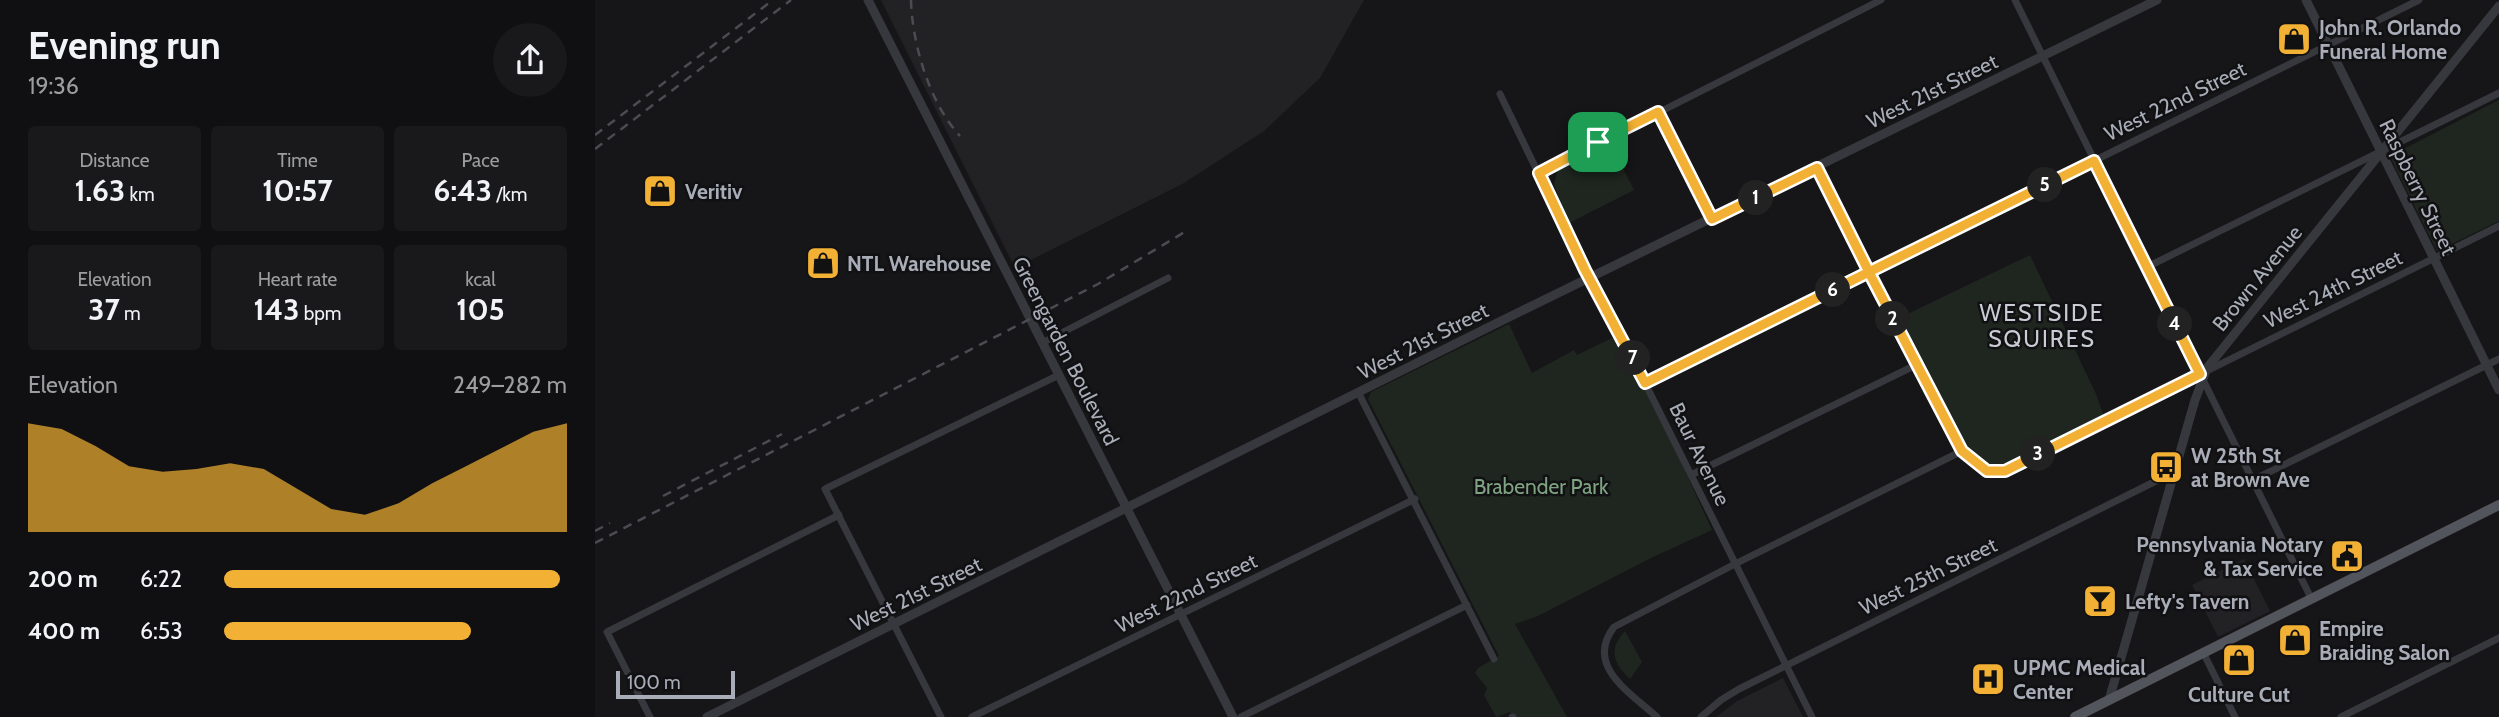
<!DOCTYPE html>
<meta charset="utf-8">
<style>
:root{--surface:#101012;--page:#19191b;--text:#f1f3f6;--muted:#9c9d9f;--accent:#f2b134}
body{margin:0;font-family:Cabin,sans-serif;background:var(--page);color:var(--text);height:100vh;display:flex;flex-direction:column;font-size:26px;white-space:nowrap}
*{box-sizing:border-box;margin:0}
p{font-size:23px;color:var(--muted)}
.icon{flex:none;width:38px;height:38px;fill:none;stroke:currentColor;stroke-width:2;stroke-linecap:round;stroke-linejoin:round}
.map{position:relative;flex:1;overflow:hidden}
.panel{display:flex;flex-direction:column;background:var(--surface);width:595px}
.panel>*{flex:none}
.scale{position:absolute;left:21px;bottom:18px;width:119px;box-sizing:border-box;padding-left:7px;border:4px solid #a8adb8;border-top:0;font-size:19px;line-height:24px;white-space:nowrap;color:#a8adb8;-webkit-text-stroke:5px #111113;paint-order:stroke}
.pin{position:absolute;display:grid;place-items:center;width:60px;height:60px;color:#fff;margin:-30px;border-radius:14px;box-shadow:0 4px 10px #0006}
.km{position:absolute;width:35px;height:35px;margin:-18px;border-radius:50%;background:#222;color:#fff;font-size:19px;line-height:35px;text-align:center}
.round{display:grid;place-items:center;flex:none;width:74px;height:74px;border-radius:37px;background:var(--page)}
.head{display:flex;align-items:center;justify-content:space-between;height:119px;padding:0 28px}
h1{font-size:38px;font-weight:700;line-height:52px}
.metrics{display:grid;grid-template-columns:repeat(3,1fr);gap:10px;height:119px;padding:7px 28px}
.metrics div{display:grid;align-content:center;border-radius:7px;background:var(--page);text-align:center}
.metrics b{font-size:30px;font-weight:700}
.metrics small{font-size:19px;font-weight:400}
.metrics p{font-size:19px}
.chart{height:196px;padding:14px 28px}
.chart p{display:flex;justify-content:space-between}
.chart svg{width:100%;height:126px;margin-top:7px;fill:var(--accent);opacity:.7}
ul{padding:0 28px;list-style:none;font-size:23px}
li{display:grid;grid-template-columns:112px 84px 1fr;align-items:center;height:52px}
li i{height:18px;border-radius:9px;background:var(--accent)}
main{display:flex;flex:1;min-height:0}
.map>svg:first-child{display:block}
.built{fill:#222225}
.green{fill:#1e261f}
.lines{fill:none;stroke-linecap:round;stroke-linejoin:round}
.minor{stroke:#37383d;stroke-width:7}
.tertiary{stroke:#37383d;stroke-width:9}
.primary{stroke:#53555c;stroke-width:10}
.rail{stroke:#4a4c52;stroke-width:2.5;stroke-dasharray:9 7;stroke-linecap:butt}
.route-casing{stroke:#fff;stroke-width:14}
.route{stroke:#f2b134;stroke-width:9}
.labels{text-anchor:middle;dominant-baseline:central;stroke-width:5;stroke-linejoin:round;paint-order:stroke}
.poi-label{font-size:21px;font-weight:bold;fill:#a8adb8;stroke:#111113;text-anchor:start}
.street-label{font-size:21px;fill:#a8adb8;stroke:#111113}
.park-label{font-size:21px;fill:#7fa381;stroke:#111113}
.neighbourhood-label{font-size:23px;letter-spacing:2px;fill:#c9ccd4;stroke:#111113}
</style>
<main>
<section class="panel">
<div class="head"><div><h1>Evening run</h1><p>19:36</p></div><a class="round"><svg class="icon" aria-label="share" viewBox="0 0 24 24"><path d="M12 15V3M7 8l5-5 5 5M5 13v7h14v-7"/></svg></a></div>
<div class="metrics">
<div><p>Distance</p><b>1.63<small> km</small></b></div>
<div><p>Time</p><b>10:57</b></div>
<div><p>Pace</p><b>6:43<small> /km</small></b></div>
</div>
<div class="metrics">
<div><p>Elevation</p><b>37<small> m</small></b></div>
<div><p>Heart rate</p><b>143<small> bpm</small></b></div>
<div><p>kcal</p><b>105</b></div>
</div>
<div class="chart"><p><span>Elevation</span>249–282 m</p>
<svg viewBox="0 0 160 44" preserveAspectRatio="none"><path d="M0 44V6L10 8L20 14L30 21L40 23L50 22L60 20L70 22L80 29L90 36L100 38L110 34L120 27L130 21L140 15L150 9L160 6V44z"/></svg>
</div>
<ul>
<li><b>200 m</b>6:22<i style="width:98%"></i></li>
<li><b>400 m</b>6:53<i style="width:72%"></i></li>
</ul>
</section>
<div class="map">
<svg width="1904" height="717" viewBox="0 0 1904 717">
<rect width="100%" height="100%" fill="#161618"/>
<g class="built">
<path d="M286 0H769L725 78 669 131 589 183 420 268Z"/>
<path d="M1649 559 1675 611 1623 637 1597 585Z"/>
<path d="M1188 678 1208 717H1121L1142 701Z"/>
</g>
<g class="green">
<path d="M1904 100V221L1842 251 1797 161V155Z"/>
<path d="M1014 141 1039 190 974 223 959 185 963 169Z"/>
<path d="M1435 255 1501 394 1509 416 1406 467C1371 467 1350 408 1337 381 1326 360 1314 340 1302 319Z"/>
<path d="M914 324 937 373 979 350 982 355 1021 336 1068 423 1117 530 1058 557 943 616 920 624 972 717H918L915 712 901 717 889 695 892 688 880 673 883 668 904 656 773 399 776 392Z"/>
<path d="M1030 631 1047 662 1035 679C1018 663 1013 649 1030 631Z"/>
</g>
<g class="lines">
<g class="minor">
<path d="M1420 0 1716 598"/>
<path d="M905 94 990 270 1050 383 1217 717"/>
<path d="M1063 112 1117 219"/>
<path d="M1222 168 1367 451C1380 464 1390 476 1410 471L1904 226"/>
<path d="M944 173 1286 0"/>
<path d="M1552 267 1904 93"/>
<path d="M447 343 573 278"/>
<path d="M1050 383 1824 0"/>
<path d="M764 394 899 659"/>
<path d="M1096 475 1321 365"/>
<path d="M1658 480 1904 359"/>
<path d="M1608 652 1640 717"/>
<path d="M55 717 12 632 244 515"/>
<path d="M346 717 230 489 464 375"/>
<path d="M377 717 820 499"/>
<path d="M646 717 872 605"/>
<path d="M917 717H918"/>
<path d="M1062 717C1036 693 989 666 1019 627L1140 564 1367 451"/>
<path d="M1106 717 1126 700 1144 689 1579 472"/>
<path d="M1746 717 1904 638"/>
</g>
<g class="tertiary">
<path d="M273 0 638 717"/>
<path d="M1711 0 1904 390"/>
<path d="M1514 700 1600 400 1612 368 1904 6"/>
<path d="M112 717 904 322 1562 0"/>
</g>
<path class="primary" d="M1480 717 1904 505"/>
<g class="rail">
<path d="M316 0C317 44 335 104 365 136"/>
<path d="M0 135 178 0"/>
<path d="M0 149 196 0"/>
<path d="M68 496 187 434"/>
<path d="M0 531 15 523"/>
<path d="M0 543 503 284 593 230"/>
</g>
</g>
<g class="lines">
<g class="route-casing">
<path id="route" d="M1003 142 1063 112 1117 219 1222 168 1278 280 1367 451 1392 471H1410L1605 374 1499 161 1274 272 1266 276 1050 383 990 270 944 173 1003 142"/>
</g>
<use href="#route" class="route"/>
</g>
<defs>
<g id="shop-square" transform="scale(1.75)"><rect x="-9" y="-9" width="18" height="18" rx="4" fill="#f2b134" stroke="#111113"/><path d="M-5-2.5h2.3a2.7 3.5 0 0 1 5.4 0H5L5.5 6h-11ZM-1.5-2.5h3a1.5 2.3 0 0 0-3 0Z" fill="#111"/></g>
<g id="bus-square" transform="scale(1.75)"><rect x="-9" y="-9" width="18" height="18" rx="4" fill="#f2b134" stroke="#111113"/><path d="M-5-6H5V4H4V6H2V4H-2V6H-4V4H-5ZM-3.5-4V0h7V-4ZM-3.5 1.2v1.5H-2V1.2ZM2 1.2v1.5H3.5V1.2Z" fill="#111"/></g>
<g id="civic-square" transform="scale(1.75)"><rect x="-9" y="-9" width="18" height="18" rx="4" fill="#f2b134" stroke="#111113"/><path d="M-.6-6.5H3V-4.5H.6V-3L4-1V1h2V6H-6V1h2V-1L-.6-3ZM-1.2 2.5V6h2.4V2.5Z" fill="#111"/></g>
<g id="bar-square" transform="scale(1.75)"><rect x="-9" y="-9" width="18" height="18" rx="4" fill="#f2b134" stroke="#111113"/><path d="M-6-5H6L.8 .8V4.5H3.5V6h-7V4.5H-.8V.8Z" fill="#111"/></g>
<g id="hospital-square" transform="scale(1.75)"><rect x="-9" y="-9" width="18" height="18" rx="4" fill="#f2b134" stroke="#111113"/><path d="M-5-5h3v3.5h4V-5h3V5h-3V1.5h-4V5h-3Z" fill="#111"/></g>
</defs>
<g fill-rule="evenodd">
<use href="#shop-square" x="1699" y="39"/>
<use href="#shop-square" x="65" y="191"/>
<use href="#shop-square" x="228" y="263"/>
<use href="#bus-square" x="1571" y="467"/>
<use href="#civic-square" x="1752" y="556"/>
<use href="#bar-square" x="1505" y="601"/>
<use href="#shop-square" x="1700" y="640"/>
<use href="#shop-square" x="1644" y="660"/>
<use href="#hospital-square" x="1393" y="679"/>
</g>
<g class="labels">
<g class="poi-label">
<text x="1724" y="27">John R. Orlando<tspan x="1724" dy="24">Funeral Home</tspan></text>
<text x="90" y="191">Veritiv</text>
<text x="252" y="263">NTL Warehouse</text>
<text x="1596" y="455">W 25th St<tspan x="1596" dy="24">at Brown Ave</tspan></text>
<text x="1728" y="544" text-anchor="end">Pennsylvania Notary<tspan x="1728" dy="24">&amp; Tax Service</tspan></text>
<text x="1530" y="601">Lefty's Tavern</text>
<text x="1724" y="628">Empire<tspan x="1724" dy="24">Braiding Salon</tspan></text>
<text x="1418" y="667">UPMC Medical<tspan x="1418" dy="24">Center</tspan></text>
<text x="1644" y="694" text-anchor="middle">Culture Cut</text>
</g>
<g class="street-label">
<text transform="translate(1337 91) rotate(-26)">West 21st Street</text>
<text transform="translate(1580 101) rotate(-26)">West 22nd Street</text>
<text transform="translate(1823 187) rotate(64)">Raspberry Street</text>
<text transform="translate(1662 278) rotate(-51)">Brown Avenue</text>
<text transform="translate(1738 289) rotate(-26)">West 24th Street</text>
<text transform="translate(828 341) rotate(-27)">West 21st Street</text>
<text transform="translate(471 351) rotate(63)">Greengarden Boulevard</text>
<text transform="translate(1105 454) rotate(64)">Baur Avenue</text>
<text transform="translate(1333 576) rotate(-26)">West 25th Street</text>
<text transform="translate(591 593) rotate(-26)">West 22nd Street</text>
<text transform="translate(321 594) rotate(-26)">West 21st Street</text>
</g>
<g class="park-label">
<text x="946" y="486">Brabender Park</text>
</g>
<g class="neighbourhood-label">
<text x="1447" y="313">WESTSIDE<tspan x="1447" dy="26">SQUIRES</tspan></text>
</g>
</g>
</svg>
<div class="scale">100 m</div>
<div class="pin" style="left:1003px;top:142px;background:#1e9e55"><svg class="icon" aria-label="arrive" viewBox="0 0 24 24"><path d="M6 21V4h12l-3 4 3 4H6"/></svg></div>
<b class="km" style="left:1161px;top:198px">1</b>
<b class="km" style="left:1298px;top:319px">2</b>
<b class="km" style="left:1443px;top:454px">3</b>
<b class="km" style="left:1580px;top:324px">4</b>
<b class="km" style="left:1450px;top:185px">5</b>
<b class="km" style="left:1238px;top:290px">6</b>
<b class="km" style="left:1038px;top:358px">7</b>
</div>
</main>
